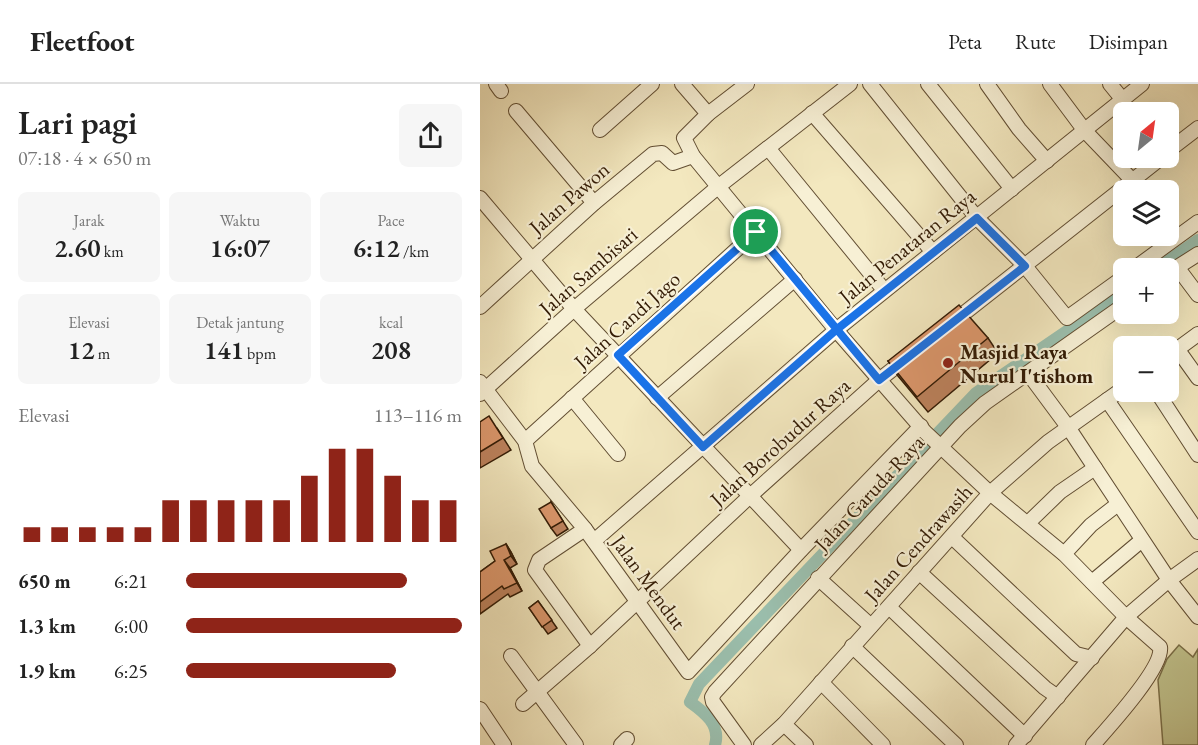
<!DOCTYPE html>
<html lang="id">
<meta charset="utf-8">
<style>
:root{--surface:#fff;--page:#f6f6f6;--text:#222;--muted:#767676;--line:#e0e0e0;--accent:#8f2418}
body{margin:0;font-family:"EB Garamond",serif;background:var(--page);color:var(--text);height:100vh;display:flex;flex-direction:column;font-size:22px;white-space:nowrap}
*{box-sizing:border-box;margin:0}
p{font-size:20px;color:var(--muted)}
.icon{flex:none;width:33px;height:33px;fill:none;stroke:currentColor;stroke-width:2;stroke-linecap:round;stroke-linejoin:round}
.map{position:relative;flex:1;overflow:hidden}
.side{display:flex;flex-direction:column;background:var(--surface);width:480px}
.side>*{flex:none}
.needle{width:39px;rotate:29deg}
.buttons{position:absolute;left:633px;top:18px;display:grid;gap:12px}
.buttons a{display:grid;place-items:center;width:66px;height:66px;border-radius:9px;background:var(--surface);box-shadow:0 6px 24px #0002;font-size:30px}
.pin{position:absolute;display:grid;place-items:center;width:51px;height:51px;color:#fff;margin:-26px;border:3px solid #fff;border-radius:50%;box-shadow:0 2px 6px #0007}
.round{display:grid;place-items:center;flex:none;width:63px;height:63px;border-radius:9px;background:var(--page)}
.summary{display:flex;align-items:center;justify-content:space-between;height:102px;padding:0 18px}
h1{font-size:33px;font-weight:600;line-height:45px}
.metrics{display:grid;grid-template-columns:repeat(3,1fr);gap:9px;height:102px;padding:6px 18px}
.metrics div{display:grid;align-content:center;border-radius:9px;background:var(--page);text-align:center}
.metrics b{font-size:26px;font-weight:600}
.metrics small{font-size:16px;font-weight:400}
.metrics p{font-size:16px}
.chart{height:168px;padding:12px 18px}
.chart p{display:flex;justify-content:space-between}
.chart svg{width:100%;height:108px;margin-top:6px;stroke:var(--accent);stroke-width:6}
ul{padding:0 18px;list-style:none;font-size:20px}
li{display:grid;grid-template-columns:96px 72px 1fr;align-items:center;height:45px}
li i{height:15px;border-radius:8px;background:var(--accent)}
header{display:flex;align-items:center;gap:36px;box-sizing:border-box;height:84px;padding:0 30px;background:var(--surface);border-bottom:2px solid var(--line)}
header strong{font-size:28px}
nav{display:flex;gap:33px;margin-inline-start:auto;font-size:21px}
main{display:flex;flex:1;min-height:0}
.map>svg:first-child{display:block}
.green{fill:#c2c48e;stroke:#7a6f49;stroke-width:1.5}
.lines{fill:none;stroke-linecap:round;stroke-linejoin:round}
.canal{stroke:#9bc0af;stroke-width:12}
.minor-casing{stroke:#624e33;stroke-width:16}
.minor{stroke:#f7f0d5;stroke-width:14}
.wall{fill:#bd825d;stroke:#321a04;stroke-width:1.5}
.shaded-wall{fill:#9a6a4c;stroke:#321a04;stroke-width:1.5}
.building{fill:#dc976c;stroke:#321a04;stroke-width:1.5}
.route-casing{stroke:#fff;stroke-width:12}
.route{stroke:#1a73e8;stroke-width:8}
.poi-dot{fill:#8f2418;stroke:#f7f0d5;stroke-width:2}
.labels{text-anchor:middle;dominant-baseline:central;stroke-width:4.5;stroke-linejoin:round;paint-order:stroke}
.street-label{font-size:21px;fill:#321a04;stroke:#f7f0d5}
.poi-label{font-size:21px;font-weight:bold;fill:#321a04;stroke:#f7f0d5;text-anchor:start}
</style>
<header>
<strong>Fleetfoot</strong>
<nav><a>Peta</a><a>Rute</a><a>Disimpan</a></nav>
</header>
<main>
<section class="side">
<div class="summary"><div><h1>Lari pagi</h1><p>07:18 · 4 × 650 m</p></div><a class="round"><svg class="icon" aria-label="share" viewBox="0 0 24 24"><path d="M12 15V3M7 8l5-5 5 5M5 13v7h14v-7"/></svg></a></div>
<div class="metrics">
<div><p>Jarak</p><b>2.60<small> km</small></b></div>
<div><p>Waktu</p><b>16:07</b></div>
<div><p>Pace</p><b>6:12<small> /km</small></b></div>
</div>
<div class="metrics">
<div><p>Elevasi</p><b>12<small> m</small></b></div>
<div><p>Detak jantung</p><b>141<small> bpm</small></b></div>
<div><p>kcal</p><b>208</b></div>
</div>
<div class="chart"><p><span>Elevasi</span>113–116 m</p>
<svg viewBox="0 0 160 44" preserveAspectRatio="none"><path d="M5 44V38M15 44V38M25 44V38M35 44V38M45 44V38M55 44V27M65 44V27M75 44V27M85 44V27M95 44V27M105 44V17M115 44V6M125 44V6M135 44V17M145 44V27M155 44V27"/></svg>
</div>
<ul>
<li><b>650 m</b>6:21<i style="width:80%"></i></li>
<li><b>1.3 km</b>6:00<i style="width:100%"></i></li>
<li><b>1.9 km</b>6:25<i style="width:76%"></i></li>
</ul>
</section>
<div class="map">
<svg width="718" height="661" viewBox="0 0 718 661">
<rect width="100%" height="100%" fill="#f3e8bf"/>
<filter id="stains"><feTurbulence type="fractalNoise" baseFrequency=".00333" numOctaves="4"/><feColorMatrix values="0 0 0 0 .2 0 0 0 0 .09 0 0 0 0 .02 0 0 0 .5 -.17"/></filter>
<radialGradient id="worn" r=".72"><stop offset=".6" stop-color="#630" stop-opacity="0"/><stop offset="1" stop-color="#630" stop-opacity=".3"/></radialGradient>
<path class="green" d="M699 561 713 573 718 565V661H683L678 596 687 575Z"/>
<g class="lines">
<g class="canal">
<path d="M678 184 718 156"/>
<path d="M235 661C241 641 224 628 210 618L219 600 496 309 644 208"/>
</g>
<g class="minor-casing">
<g id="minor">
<path d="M16 0 21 7"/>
<path d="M202 0 228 30 204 54 213 72 356 246 445 348 510 409 584 470 646 533 680 563C684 583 628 644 613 661"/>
<path d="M390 0 497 134 545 182 587 234 644 193"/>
<path d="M448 0 532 105"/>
<path d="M507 0 539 45 567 77"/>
<path d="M570 0 605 47 652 96 660 106"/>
<path d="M630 0 643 16"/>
<path d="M36 27 114 119"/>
<path d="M332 29 453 168"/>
<path d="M228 30 267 0"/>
<path d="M120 46 172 0"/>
<path d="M288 64 404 206"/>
<path d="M688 67 718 44"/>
<path d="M0 114 94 225 321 466"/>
<path d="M697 183 718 211"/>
<path d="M655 184 718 138"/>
<path d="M688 189 718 170"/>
<path d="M0 223 114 119 173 70 182 69 193 79 213 72"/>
<path d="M473 238 681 74"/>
<path d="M698 266 718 294"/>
<path d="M688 272 718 250"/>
<path d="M548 289 588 343 689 496 718 533"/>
<path d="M0 298 45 357 52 382 105 445 208 588 321 466 441 342"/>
<path d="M677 308 718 371"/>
<path d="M0 310 94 225 239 102 370 0"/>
<path d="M92 314 138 370"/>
<path d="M177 314 315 195"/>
<path d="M627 316 718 448"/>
<path d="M45 357 276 148"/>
<path d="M548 439 580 408 615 384"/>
<path d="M105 445 59 476 55 486 110 562"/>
<path d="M472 453 596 570 612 574"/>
<path d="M114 457 356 246 662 0"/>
<path d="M584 470 611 441 638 420"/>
<path d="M439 488 565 604 578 613"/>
<path d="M338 494 391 542"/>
<path d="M612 498 662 456"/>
<path d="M409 523 545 652"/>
<path d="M372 562 476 661"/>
<path d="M31 572 96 661"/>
<path d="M341 598 403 661"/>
<path d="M43 620 110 562 270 412 399 296 427 274"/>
<path d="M0 625 24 661"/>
<path d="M304 640 326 661"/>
<path d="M141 661 147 655"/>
<path d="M264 661 233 618 232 613 235 608 480 342 505 319 644 221"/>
<path d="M281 661 304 640 510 409 568 358 644 304"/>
<path d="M536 661 646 533 689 496 718 475"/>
</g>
</g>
<use href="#minor" class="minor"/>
</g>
<g class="wall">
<path d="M508 254 518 269 448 328 418 292 408 277Z"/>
<path d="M0 338 17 344 31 366 0 384Z"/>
<path d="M71 418 88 445 77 452 71 444Z"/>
<path d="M26 460 31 468 37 480 30 484 42 507 30 513 28 510 0 530V488L15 477Z"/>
<path d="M58 517 77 544 68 550 49 524Z"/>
</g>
<g class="shaded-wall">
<path d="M26 460 31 468 37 480 31 472Z"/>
<path d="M24 476 30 484 42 507 37 499Z"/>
</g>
<g class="building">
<path d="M479 221 508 254 437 313 408 277Z"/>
<path d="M9 332 23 354 0 368V338Z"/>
<path d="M71 418 83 437 71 444 59 425Z"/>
<path d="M26 460 31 472 24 476 37 499 24 505 22 502 0 518V488L15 477 10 467Z"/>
<path d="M58 517 72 536 62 543 49 524Z"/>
</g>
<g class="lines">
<g class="route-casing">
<path id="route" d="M276 148 138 271 223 363 356 246 497 134 545 182 399 296 276 148"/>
</g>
<use href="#route" class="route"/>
</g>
<circle class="poi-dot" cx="468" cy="279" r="6"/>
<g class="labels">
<g class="street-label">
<text transform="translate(89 114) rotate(-41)">Jalan Pawon</text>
<text transform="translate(427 162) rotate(-39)">Jalan Penataran Raya</text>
<text transform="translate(108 187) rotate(-41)">Jalan Sambisari</text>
<text transform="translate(147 236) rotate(-42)">Jalan Candi Jago</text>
<text transform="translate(300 358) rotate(-42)">Jalan Borobudur Raya</text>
<text transform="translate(389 409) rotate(-47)">Jalan Garuda Raya</text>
<text transform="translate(438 459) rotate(-48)">Jalan Cendrawasih</text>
<text transform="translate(169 498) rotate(54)">Jalan Mendut</text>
</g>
<g class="poi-label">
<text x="480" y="267">Masjid Raya<tspan x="480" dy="24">Nurul I'tishom</tspan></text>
</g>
</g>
<rect width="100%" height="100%" filter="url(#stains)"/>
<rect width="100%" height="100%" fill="url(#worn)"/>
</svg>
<div class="buttons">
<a><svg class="needle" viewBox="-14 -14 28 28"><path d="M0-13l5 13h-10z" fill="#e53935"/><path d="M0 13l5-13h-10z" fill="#767676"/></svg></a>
<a><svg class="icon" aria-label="layers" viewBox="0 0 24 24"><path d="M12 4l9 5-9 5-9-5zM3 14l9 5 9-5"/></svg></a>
<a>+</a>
<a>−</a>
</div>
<div class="pin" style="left:276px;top:148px;background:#1e9e55"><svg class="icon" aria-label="arrive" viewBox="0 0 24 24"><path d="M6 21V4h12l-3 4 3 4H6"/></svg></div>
</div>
</main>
